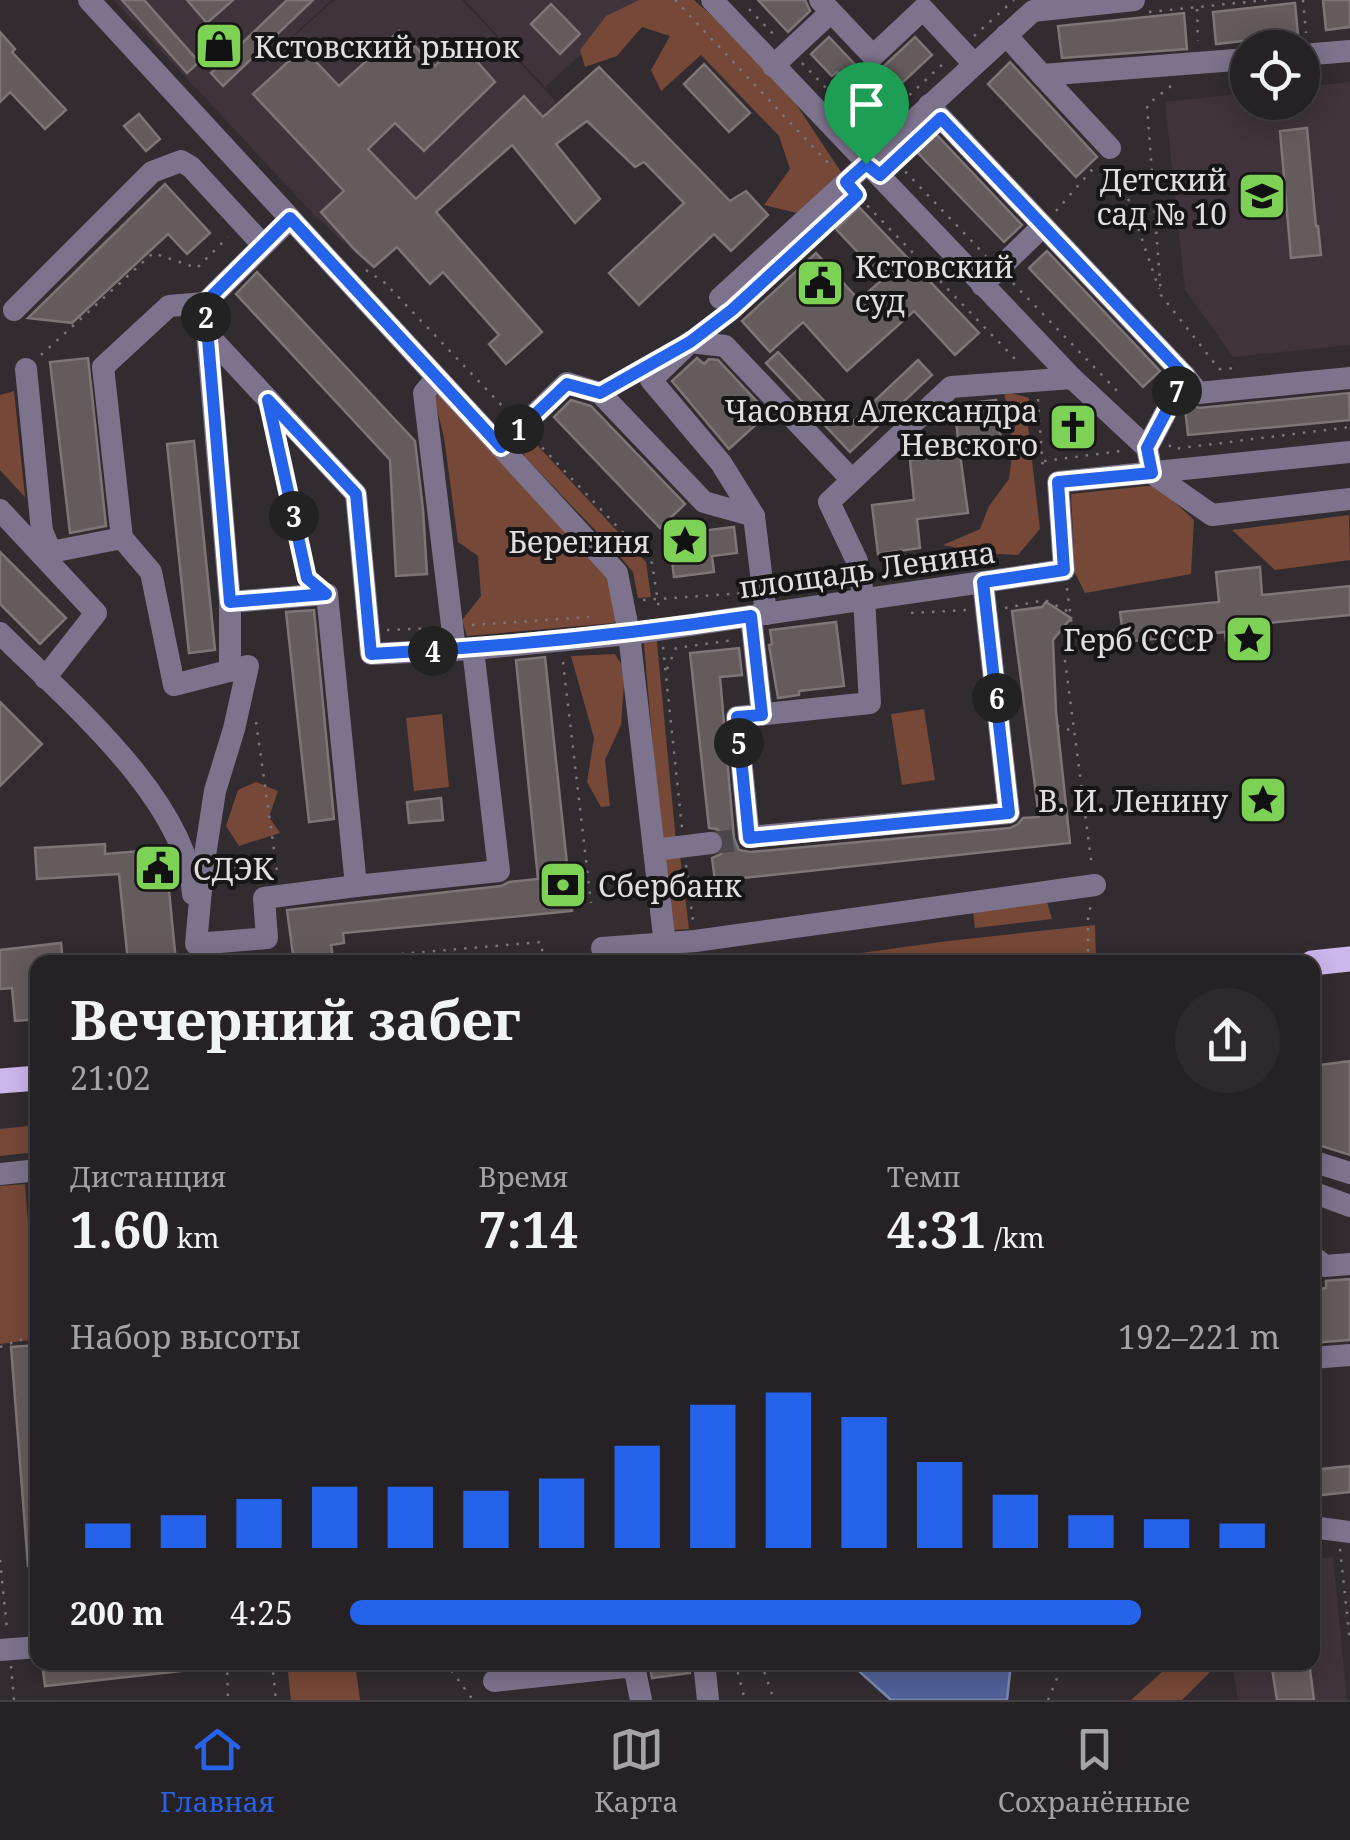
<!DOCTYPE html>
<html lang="ru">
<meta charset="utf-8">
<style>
:root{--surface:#262124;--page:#2e292c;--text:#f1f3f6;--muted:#a4a3a6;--line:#423e41;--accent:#2563eb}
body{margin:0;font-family:"Noto Serif",serif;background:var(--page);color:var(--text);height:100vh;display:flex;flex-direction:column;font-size:38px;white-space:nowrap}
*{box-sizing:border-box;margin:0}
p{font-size:32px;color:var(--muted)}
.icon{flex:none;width:55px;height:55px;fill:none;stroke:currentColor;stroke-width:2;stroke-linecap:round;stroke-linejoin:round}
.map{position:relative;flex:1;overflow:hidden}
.side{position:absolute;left:30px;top:955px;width:1290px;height:715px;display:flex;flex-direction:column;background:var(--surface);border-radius:20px;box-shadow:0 5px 25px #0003,0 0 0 2px var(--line)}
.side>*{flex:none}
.buttons{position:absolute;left:1230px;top:30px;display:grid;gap:20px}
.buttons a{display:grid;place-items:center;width:90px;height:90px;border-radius:50%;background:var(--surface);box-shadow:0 5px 25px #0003,0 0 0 2px var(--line);font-size:50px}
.pin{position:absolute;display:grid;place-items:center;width:85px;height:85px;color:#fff;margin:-102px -42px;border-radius:50% 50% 50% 0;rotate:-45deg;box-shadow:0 0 10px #0007}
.pin .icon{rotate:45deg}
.km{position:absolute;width:50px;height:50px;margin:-25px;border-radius:50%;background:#222;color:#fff;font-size:28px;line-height:50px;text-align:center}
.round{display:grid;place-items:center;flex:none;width:105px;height:105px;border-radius:52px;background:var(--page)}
.overview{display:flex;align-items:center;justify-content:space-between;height:170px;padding:0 40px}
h1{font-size:55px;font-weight:700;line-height:75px}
.stats{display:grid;grid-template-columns:repeat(3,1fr);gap:15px;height:170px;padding:10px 40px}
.stats div{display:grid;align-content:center}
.stats b{font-size:50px;font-weight:700}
.stats small{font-size:28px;font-weight:400}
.stats p{font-size:28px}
.chart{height:280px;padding:20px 40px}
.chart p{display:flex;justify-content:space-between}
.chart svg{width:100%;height:180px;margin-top:10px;stroke:var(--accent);stroke-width:6}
ul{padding:0 40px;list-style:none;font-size:32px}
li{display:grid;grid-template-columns:160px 120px 1fr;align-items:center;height:75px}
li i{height:25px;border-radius:12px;background:var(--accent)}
.tab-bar{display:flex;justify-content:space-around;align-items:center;height:140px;border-top:2px solid var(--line);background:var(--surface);font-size:28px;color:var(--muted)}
.tab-bar a{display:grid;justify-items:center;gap:5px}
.tab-bar .active{color:var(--accent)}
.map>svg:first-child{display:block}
.built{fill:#3f343c}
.green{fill:#764838}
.water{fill:#516198;stroke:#7c86ae;stroke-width:2.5}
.building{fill:#645b5c;stroke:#7e7576;stroke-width:2.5}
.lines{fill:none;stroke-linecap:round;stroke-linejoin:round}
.minor-tunnel{stroke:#4c474b;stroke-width:22;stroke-dasharray:22 11;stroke-linecap:butt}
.path{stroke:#7c777a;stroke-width:2.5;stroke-dasharray:2.5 8;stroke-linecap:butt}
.minor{stroke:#7d738c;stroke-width:22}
.major{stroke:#ccb7ec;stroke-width:25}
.route-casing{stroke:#fff;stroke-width:20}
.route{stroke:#2563eb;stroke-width:12}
.labels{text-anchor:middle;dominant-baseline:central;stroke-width:8;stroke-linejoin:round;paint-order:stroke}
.poi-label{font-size:30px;fill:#e2dee1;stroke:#181517;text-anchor:end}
.street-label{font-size:30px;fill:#e2dee1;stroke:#181517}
</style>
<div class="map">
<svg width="1350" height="1700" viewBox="0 0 1350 1700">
<rect width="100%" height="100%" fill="#322c30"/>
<g class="built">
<path d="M114 0H331L279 49 335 0H462L556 102 507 149 373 269 316 217Z"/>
<path d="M465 0H641L545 87Z"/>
<path d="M1350 82V345L1233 357 1185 289 1165 102 1247 93 1248 102H1302L1303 87Z"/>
<path d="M1333 1557 1347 1700H1238L1232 1663 1312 1662 1313 1559Z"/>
</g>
<g class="green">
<path d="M639 0H694L725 27 794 101 841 172 797 213 764 205 790 169 779 136 701 55 661 91 651 70 670 36 642 27 617 56 585 67 580 50 606 16Z"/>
<path d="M14 391 25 497 0 470V395Z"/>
<path d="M1004 391 1029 398 1028 426 1040 529 1018 555 980 553 943 545 980 529 989 506 1009 479 1013 447Z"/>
<path d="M443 392 612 577 619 614 614 623 467 636 462 620 481 596 478 556 458 542 444 437 434 398Z"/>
<path d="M524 431 646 562 651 597 638 598 633 572 618 554 525 457 520 445Z"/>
<path d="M1156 485 1194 520 1191 574 1085 593 1075 573 1071 494Z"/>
<path d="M1349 515 1350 560 1275 570 1232 530Z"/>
<path d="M656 633 676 841 661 840 644 644 649 637Z"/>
<path d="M615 654 625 670 621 725 605 760 610 806 601 807 587 782 594 738 571 656Z"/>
<path d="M924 709 935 780 902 785 891 714Z"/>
<path d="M442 714 449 787 414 791 406 718Z"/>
<path d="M256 782 278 791 269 817 280 833 239 846 226 826 238 790Z"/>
<path d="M680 855 689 929 673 930 665 861 668 857Z"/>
<path d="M1047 902 1052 919 975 928 973 910Z"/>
<path d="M1095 925 1096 962H796L948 941Z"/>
<path d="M37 1125V1152L0 1156V1129Z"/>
<path d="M25 1184 37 1339 0 1344V1186Z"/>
<path d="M287 1663H355L360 1700H291Z"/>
<path d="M1172 1663 1218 1664 1182 1700H1131Z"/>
</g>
<path class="water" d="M850 1663H914L947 1668 956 1663H1011L1007 1700H891Z"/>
<g class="building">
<path d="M122 0H144L199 62 187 73Z"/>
<path d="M187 0H233L207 23Z"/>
<path d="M287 0H313L223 86 211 73Z"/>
<path d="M758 0H805L810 11 788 32Z"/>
<path d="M1323 0H1350V27L1326 30Z"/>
<path d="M1295 3 1298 35 1216 44 1213 12Z"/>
<path d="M551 4 580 34 560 54 531 24Z"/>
<path d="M1184 13 1187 49 1062 58 1058 26Z"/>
<path d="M399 31 435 66 460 42 495 82 424 151 395 123 368 149 416 199 524 96 543 117 599 67 730 201 746 191 768 215 731 251 714 234 639 305 609 273 684 203 644 162 635 167 587 121 556 144 600 199 575 223 512 145 436 212 542 332 506 364 489 344 499 335 443 272 430 284 397 247 374 267 356 251 321 212 344 191 253 94 303 48 339 86Z"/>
<path d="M0 32 15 49 12 52 66 110 45 129 10 92 0 102Z"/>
<path d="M829 37 864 74 868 70 875 71 883 67 915 37 932 55 873 110 837 72 832 76 811 54Z"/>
<path d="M1010 62 1097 157 1076 177 988 84Z"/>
<path d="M704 64 750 113 729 132 684 84Z"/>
<path d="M139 114 160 139 146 151 124 126Z"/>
<path d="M1307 128 1316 226H1318L1321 255 1291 258 1280 131Z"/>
<path d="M936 134 1022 225 1004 242 917 152Z"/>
<path d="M165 184 210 233 187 254 168 234 72 323 28 318Z"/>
<path d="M859 207 979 333 955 355 914 311 847 371 803 322 770 352 742 321 816 253 859 300 883 279 836 229Z"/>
<path d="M1047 251 1160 371 1143 387 1029 268Z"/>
<path d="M257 272 415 441 423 509 427 574 396 576 390 460 236 294Z"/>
<path d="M778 352 848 426 918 360 932 375 850 452 766 363Z"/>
<path d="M88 358 106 526 70 533 50 362Z"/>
<path d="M697 358 704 364 709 359 718 360 764 409 756 417 760 421 729 449 672 381Z"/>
<path d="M1349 393 1350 420 1188 435 1185 408 1188 403 1199 408Z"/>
<path d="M571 400 591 406 685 504 660 528 554 417Z"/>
<path d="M996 400 1002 448 960 454 954 405Z"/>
<path d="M194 441 215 650 189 653 167 444Z"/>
<path d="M960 454 968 513 917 519 920 548 878 554 872 505 914 500 910 460Z"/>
<path d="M734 527 737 553 712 556 714 572 674 577 669 535Z"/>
<path d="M0 552 66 618 40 644 0 604Z"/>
<path d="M1260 567 1262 595 1350 586V615L1268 623 1269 637 1226 641 1225 632 1124 642 1120 612 1219 602 1216 572Z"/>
<path d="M1046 602 1071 618 1053 640 1056 712 1070 843 715 881 712 858 721 854 726 842 722 833 716 829 709 828 690 653 739 648 742 675 720 677 734 838 739 850 750 852 1010 828 1018 824 1023 818 1039 817 1012 611 1042 607Z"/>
<path d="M314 610 334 819 309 822 286 612Z"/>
<path d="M836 622 844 686 799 691V695L778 698 769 645 772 644 770 630Z"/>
<path d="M545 657 572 911 343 933 344 943 331 945 333 958 294 962 287 910 501 886 509 882 538 879 516 660Z"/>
<path d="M0 702 42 744 0 786Z"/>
<path d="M441 798 443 820 409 823 407 802Z"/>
<path d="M105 844V854L165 849 176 962H128L119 874 37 879 35 848Z"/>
<path d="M61 943 63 962H38V1019L15 1021 12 988 0 989V950Z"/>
<path d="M1350 1061V1155L1312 1143V1066Z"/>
<path d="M1350 1279V1340L1312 1343V1290L1326 1288V1281Z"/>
<path d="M38 1345V1566H28L11 1347Z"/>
<path d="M1350 1466V1492L1312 1496V1470Z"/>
<path d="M42 1662H182V1671L45 1686Z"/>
<path d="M649 1662H689L690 1673 652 1678Z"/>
<path d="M1271 1662H1309L1314 1700H1277Z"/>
</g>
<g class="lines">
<path class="minor-tunnel" d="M711 843 737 840"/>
<g class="path">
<path d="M675 0 831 166"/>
<path d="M1303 0 1306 33"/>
<path d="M749 9 775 36"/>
<path d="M1197 9 1198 41"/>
<path d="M1149 12 1267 0"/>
<path d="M974 36 1014 0"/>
<path d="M802 63 869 133"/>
<path d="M1171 86 1147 105 1161 295 1219 369 1240 368"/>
<path d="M871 131 946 61"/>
<path d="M898 164 986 256"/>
<path d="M1118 169 1159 289"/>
<path d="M860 198 1018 362"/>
<path d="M1056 211 1097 164"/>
<path d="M366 270 385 283 508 412"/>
<path d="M1013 283 1122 396"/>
<path d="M41 355 153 253 197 268 228 237"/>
<path d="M618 383 633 375"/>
<path d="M1038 399 1043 471"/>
<path d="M277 440 306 574"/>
<path d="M535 440 652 563 659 609"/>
<path d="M1169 445 1173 449 1350 427"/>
<path d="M1044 461 1121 451"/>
<path d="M1067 588 1072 627 1064 653 1092 867"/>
<path d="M782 589 839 581"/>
<path d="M643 600 745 593"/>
<path d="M1005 608 1045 600 1069 612"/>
<path d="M911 613 968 610"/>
<path d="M472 625 589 617"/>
<path d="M387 630 434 628"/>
<path d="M663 647 682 828"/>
<path d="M563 662 591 903"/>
<path d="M667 669 676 648 734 640"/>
<path d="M256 722 278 878"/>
<path d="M1057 726 1073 731"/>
<path d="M686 865 693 922"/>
<path d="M224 867 260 866 261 877"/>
<path d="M351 962 354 958 541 942 544 962"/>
<path d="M580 962H590"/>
<path d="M1088 962V919L1091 904"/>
<path d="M0 1347 38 1334"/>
<path d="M1340 1549 1350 1642"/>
<path d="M0 1560 7 1629"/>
<path d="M227 1662 228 1700"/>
<path d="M272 1662 276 1700"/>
<path d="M445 1662 473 1700"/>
<path d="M735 1662 745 1700"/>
<path d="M761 1662 774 1700"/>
<path d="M11 1666 14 1700"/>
<path d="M1048 1700 1060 1671 1070 1662"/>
</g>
<g class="minor">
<path d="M89 0 617 573 629 634 473 649 499 871 356 886 327 594 230 602"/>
<path d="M712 0 1072 378 1147 448 1152 473 1212 515 1350 499"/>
<path d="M820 0 873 56 923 9 974 64"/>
<path d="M1006 35 1042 75 1248 59"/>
<path d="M1302 55 1350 51"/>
<path d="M773 66 831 12"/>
<path d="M1042 75 1110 148"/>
<path d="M929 105 1185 376 1147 448"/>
<path d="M290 219 205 303 207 334 356 494 371 654 473 649"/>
<path d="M982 285 1043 226"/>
<path d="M720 298 1033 11 1134 0"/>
<path d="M14 310 152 172 181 161 191 167 263 245"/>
<path d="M207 334 230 602V671"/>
<path d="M26 369 42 531 51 552 122 538 151 572 174 685 248 666 234 729 215 791 203 868 196 944 267 938 264 898 356 886"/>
<path d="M1185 376 1198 393 1350 378"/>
<path d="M437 378 424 393 455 650"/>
<path d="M501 447 567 383 600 393 704 502 754 516 766 614"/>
<path d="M0 510 96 613 45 678"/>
<path d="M754 516 721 463 651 380 690 342 725 346 852 480"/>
<path d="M122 538 103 367 169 306 205 303"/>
<path d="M983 582 1009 813 749 837 737 717 870 703 864 599 857 561 829 502 951 387 1072 378"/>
<path d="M751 616 762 715"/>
<path d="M0 633C64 697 187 799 193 894"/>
<path d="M654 850 711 843"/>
<path d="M602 948 695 941 1095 885"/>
<path d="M667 962 629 634 1064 570 1058 482 1350 452"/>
<path d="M1312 1161 1350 1173"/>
<path d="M0 1174 38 1170"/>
<path d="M1312 1192 1350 1206"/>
<path d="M1312 1256 1325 1266 1350 1264"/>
<path d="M1312 1358 1350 1355"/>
<path d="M1312 1527 1350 1532"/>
<path d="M0 1650 38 1647"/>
<path d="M704 1662 708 1700"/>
<path d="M494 1681 634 1666 641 1700"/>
</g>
<g class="major">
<path d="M1312 963 1350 959"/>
<path d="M0 1081 38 1078"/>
</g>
</g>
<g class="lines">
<g class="route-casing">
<path id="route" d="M941 118 1185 376 1147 448 1152 473 1058 482 1064 570 983 582 1009 813 749 838 737 717 762 715 751 616C625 635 499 647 371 654L356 494 268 400 307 578 326 594 230 602 205 303 290 218 501 447 567 384 600 393 690 342 732 310 857 195 846 182 866 164 880 175Z"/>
</g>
<use href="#route" class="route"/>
</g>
<defs>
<g id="shop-square" transform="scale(2.5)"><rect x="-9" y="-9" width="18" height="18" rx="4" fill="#7dd154" stroke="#181517"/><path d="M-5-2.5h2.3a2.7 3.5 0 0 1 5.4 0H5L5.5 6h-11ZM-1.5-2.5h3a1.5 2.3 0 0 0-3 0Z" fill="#111"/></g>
<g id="school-square" transform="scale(2.5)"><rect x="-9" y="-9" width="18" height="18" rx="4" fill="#7dd154" stroke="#181517"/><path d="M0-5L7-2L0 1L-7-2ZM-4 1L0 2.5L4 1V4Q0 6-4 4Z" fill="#111"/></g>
<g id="civic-square" transform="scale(2.5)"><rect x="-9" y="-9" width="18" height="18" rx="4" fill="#7dd154" stroke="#181517"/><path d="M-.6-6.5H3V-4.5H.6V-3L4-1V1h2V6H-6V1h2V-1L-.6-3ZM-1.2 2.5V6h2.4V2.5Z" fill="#111"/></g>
<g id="church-square" transform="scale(2.5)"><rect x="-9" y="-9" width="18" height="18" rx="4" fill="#7dd154" stroke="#181517"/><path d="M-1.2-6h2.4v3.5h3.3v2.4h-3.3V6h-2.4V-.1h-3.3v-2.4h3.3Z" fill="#111"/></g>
<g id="sight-square" transform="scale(2.5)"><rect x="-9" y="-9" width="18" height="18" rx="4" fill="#7dd154" stroke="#181517"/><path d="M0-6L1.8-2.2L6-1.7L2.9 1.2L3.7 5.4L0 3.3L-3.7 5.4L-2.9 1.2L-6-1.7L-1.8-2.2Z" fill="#111"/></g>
<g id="bank-square" transform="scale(2.5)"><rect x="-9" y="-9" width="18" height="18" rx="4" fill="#7dd154" stroke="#181517"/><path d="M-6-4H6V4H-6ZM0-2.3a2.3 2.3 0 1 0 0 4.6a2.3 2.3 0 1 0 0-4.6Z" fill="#111"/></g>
</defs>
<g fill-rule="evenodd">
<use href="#shop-square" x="219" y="46"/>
<use href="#school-square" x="1262" y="196"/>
<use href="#civic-square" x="820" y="283"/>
<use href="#church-square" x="1073" y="427"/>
<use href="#sight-square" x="685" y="541"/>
<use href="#sight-square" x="1249" y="639"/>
<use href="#sight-square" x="1263" y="800"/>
<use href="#civic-square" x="158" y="868"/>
<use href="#bank-square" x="563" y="885"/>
</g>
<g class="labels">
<g class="poi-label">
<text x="254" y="46" text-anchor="start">Кстовский рынок</text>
<text x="1227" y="179">Детский<tspan x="1227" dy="34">сад № 10</tspan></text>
<text x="855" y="266" text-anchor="start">Кстовский<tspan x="855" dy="34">суд</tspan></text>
<text x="1038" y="410">Часовня Александра<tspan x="1038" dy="34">Невского</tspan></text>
<text x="650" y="541">Берегиня</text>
<text x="1214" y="639">Герб СССР</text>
<text x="1228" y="800">В. И. Ленину</text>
<text x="193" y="868" text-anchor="start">СДЭК</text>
<text x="598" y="885" text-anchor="start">Сбербанк</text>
</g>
<g class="street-label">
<text transform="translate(867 569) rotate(-8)">площадь Ленина</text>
</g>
</g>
</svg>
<div class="buttons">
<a><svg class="icon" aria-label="locate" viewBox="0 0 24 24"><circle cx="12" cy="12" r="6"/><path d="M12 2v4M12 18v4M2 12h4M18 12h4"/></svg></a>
</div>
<div class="pin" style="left:866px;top:164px;background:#1e9e55"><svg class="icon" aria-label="arrive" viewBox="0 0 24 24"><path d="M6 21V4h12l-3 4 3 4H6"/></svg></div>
<b class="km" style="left:519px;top:429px">1</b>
<b class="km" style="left:206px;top:317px">2</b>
<b class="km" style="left:294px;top:516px">3</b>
<b class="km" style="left:433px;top:651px">4</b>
<b class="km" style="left:739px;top:743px">5</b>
<b class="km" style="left:997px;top:698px">6</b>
<b class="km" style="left:1177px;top:391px">7</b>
<section class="side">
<div class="overview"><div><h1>Вечерний забег</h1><p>21:02</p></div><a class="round"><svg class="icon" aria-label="share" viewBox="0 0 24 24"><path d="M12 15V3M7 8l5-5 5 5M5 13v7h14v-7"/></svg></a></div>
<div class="stats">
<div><p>Дистанция</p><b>1.60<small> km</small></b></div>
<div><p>Время</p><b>7:14</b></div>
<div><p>Темп</p><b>4:31<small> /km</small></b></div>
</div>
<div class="chart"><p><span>Набор высоты</span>192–221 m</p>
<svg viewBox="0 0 160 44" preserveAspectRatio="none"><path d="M5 44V38M15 44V36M25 44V32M35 44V29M45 44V29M55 44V30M65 44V27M75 44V19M85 44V9M95 44V6M105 44V12M115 44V23M125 44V31M135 44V36M145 44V37M155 44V38"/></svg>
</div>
<ul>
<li><b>200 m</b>4:25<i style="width:85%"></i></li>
</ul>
</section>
</div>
<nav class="tab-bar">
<a class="active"><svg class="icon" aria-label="home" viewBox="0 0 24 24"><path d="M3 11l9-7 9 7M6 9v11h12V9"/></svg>Главная</a>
<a><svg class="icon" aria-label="map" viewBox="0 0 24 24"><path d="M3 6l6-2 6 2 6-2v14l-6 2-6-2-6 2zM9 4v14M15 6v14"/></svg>Карта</a>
<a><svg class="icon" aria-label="saved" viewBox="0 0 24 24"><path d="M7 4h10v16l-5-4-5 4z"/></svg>Сохранённые</a>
</nav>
